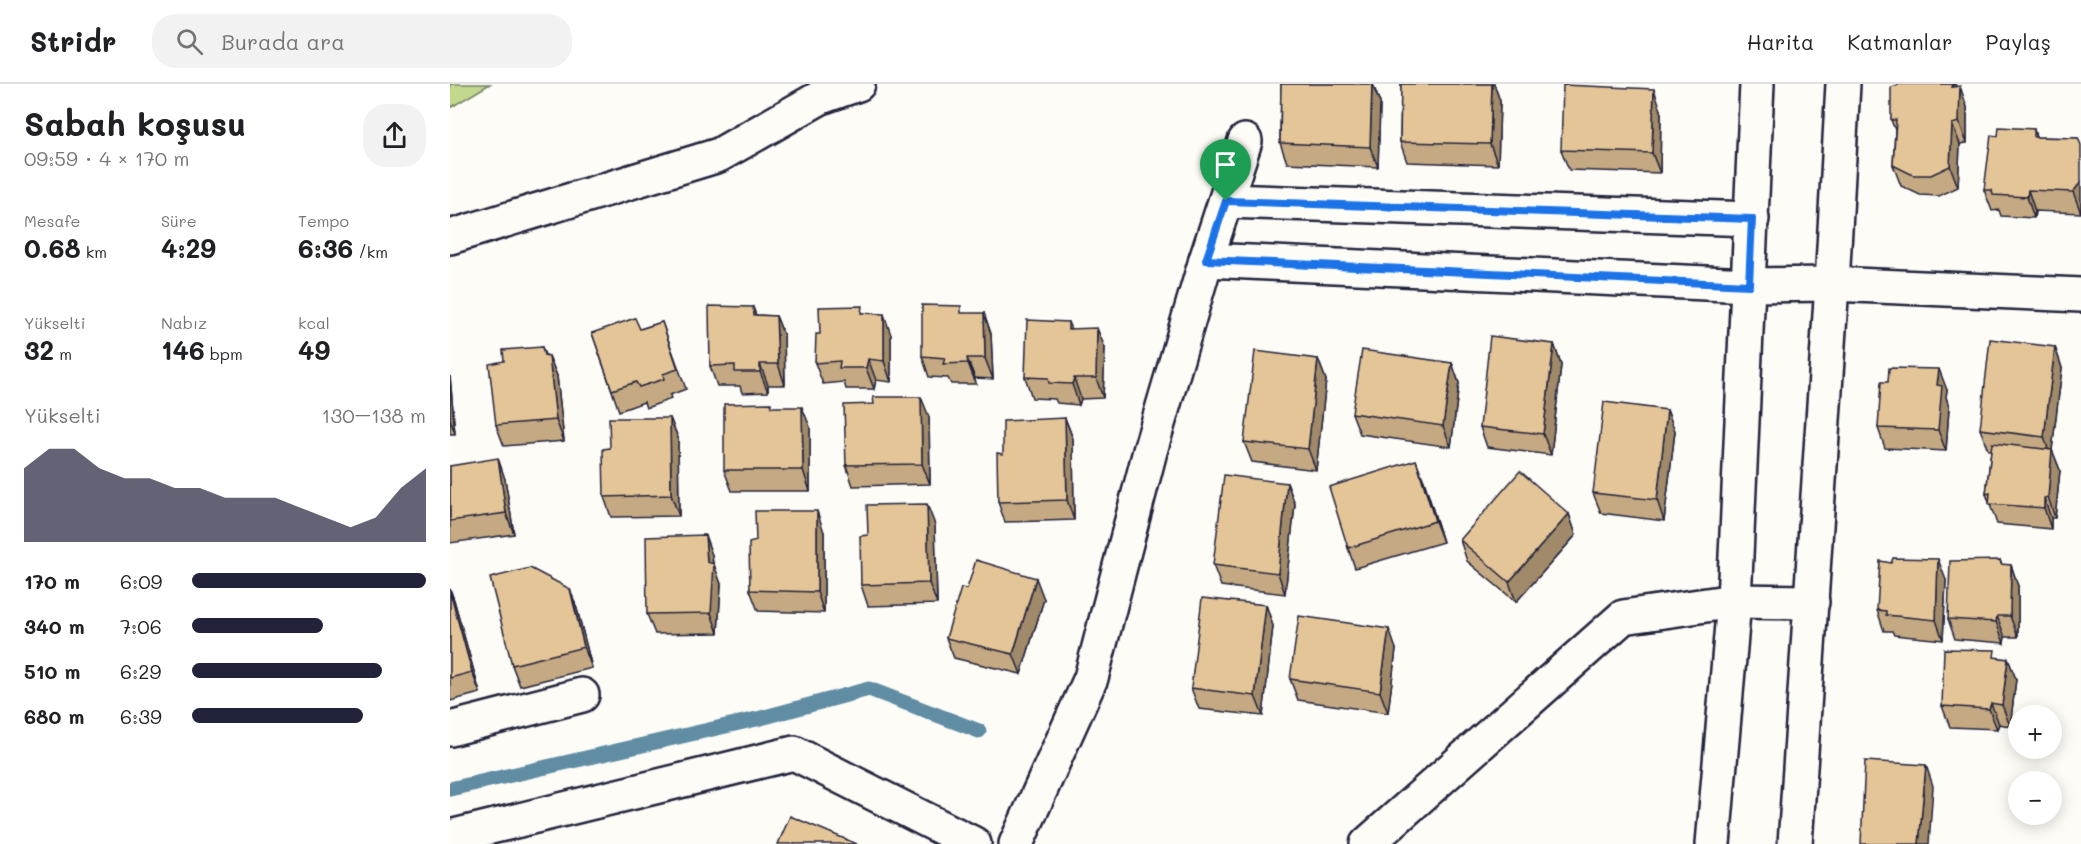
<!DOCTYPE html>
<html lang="tr">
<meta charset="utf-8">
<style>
:root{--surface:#fff;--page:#f2f2f2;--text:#202124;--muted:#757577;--line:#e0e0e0;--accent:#22223b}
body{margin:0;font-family:Mali,sans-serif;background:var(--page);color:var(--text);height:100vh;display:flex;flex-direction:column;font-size:22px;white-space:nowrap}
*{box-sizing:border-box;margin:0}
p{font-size:20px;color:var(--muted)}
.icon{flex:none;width:33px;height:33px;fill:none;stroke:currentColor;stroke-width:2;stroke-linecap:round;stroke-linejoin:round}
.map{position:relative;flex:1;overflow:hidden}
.drawer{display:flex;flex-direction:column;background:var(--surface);width:450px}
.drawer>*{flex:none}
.tools{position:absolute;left:1558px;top:621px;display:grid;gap:12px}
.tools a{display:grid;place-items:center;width:54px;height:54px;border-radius:50%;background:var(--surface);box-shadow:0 3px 15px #0003;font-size:30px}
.pin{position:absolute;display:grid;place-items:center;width:51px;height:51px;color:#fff;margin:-62px -26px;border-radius:50% 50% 50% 0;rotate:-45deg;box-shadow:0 0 6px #0007}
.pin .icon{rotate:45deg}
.round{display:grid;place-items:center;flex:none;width:63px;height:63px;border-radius:24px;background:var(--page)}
.overview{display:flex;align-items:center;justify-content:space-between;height:102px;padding:0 24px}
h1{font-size:33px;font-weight:700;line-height:45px}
.metrics{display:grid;grid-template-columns:repeat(3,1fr);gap:9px;height:102px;padding:6px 24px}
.metrics div{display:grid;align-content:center}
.metrics b{font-size:26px;font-weight:700}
.metrics small{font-size:16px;font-weight:400}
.metrics p{font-size:16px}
.chart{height:168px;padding:12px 24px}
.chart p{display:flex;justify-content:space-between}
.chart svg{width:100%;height:108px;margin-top:6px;fill:var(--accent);opacity:.7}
ul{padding:0 24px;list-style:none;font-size:20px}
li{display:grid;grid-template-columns:96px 72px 1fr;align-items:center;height:45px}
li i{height:15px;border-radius:8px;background:var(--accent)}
header{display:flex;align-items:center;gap:36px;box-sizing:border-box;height:84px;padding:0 30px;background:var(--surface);border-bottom:2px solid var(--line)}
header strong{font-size:28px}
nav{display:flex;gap:33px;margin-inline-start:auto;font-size:21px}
.search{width:420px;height:54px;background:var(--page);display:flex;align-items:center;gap:15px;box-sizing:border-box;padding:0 21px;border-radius:24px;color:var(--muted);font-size:22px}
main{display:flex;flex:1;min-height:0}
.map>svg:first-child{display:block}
.green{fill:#c2d88d;stroke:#727d64;stroke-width:1.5}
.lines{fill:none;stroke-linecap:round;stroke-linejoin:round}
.stream{stroke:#608da3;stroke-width:15}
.street-casing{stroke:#22223b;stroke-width:38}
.secondary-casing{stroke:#22223b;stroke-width:38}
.street{stroke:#fdfcf7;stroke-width:33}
.secondary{stroke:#fdfcf7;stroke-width:33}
.wall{fill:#c4a982;stroke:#22223b;stroke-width:1.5}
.shaded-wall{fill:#a08a6a;stroke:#22223b;stroke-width:1.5}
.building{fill:#e4c597;stroke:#22223b;stroke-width:1.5}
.route-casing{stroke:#fff;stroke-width:12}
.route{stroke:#1a73e8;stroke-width:8}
</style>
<header>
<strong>Stridr</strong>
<div class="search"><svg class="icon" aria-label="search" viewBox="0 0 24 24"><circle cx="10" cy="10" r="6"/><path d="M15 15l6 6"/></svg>Burada ara</div>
<nav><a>Harita</a><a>Katmanlar</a><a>Paylaş</a></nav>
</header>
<main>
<section class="drawer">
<div class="overview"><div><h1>Sabah koşusu</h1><p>09:59 · 4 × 170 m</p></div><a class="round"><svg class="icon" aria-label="share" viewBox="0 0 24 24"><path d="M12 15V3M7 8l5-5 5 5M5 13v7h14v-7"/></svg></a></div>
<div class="metrics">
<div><p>Mesafe</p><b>0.68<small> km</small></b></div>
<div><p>Süre</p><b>4:29</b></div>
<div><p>Tempo</p><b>6:36<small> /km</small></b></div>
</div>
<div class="metrics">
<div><p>Yükselti</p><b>32<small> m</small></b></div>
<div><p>Nabız</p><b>146<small> bpm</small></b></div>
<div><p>kcal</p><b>49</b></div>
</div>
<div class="chart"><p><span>Yükselti</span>130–138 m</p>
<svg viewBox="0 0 160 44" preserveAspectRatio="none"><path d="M0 44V14L10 6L20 6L30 14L40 18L50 18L60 22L70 22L80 26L90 26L100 26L110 30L120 34L130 38L140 34L150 22L160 14V44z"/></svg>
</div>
<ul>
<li><b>170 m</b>6:09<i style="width:100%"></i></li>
<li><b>340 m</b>7:06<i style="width:56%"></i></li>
<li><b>510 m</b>6:29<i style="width:81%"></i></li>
<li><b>680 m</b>6:39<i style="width:73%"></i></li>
</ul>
</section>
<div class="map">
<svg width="1631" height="760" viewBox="0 0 1631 760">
<rect width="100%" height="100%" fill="#fdfcf7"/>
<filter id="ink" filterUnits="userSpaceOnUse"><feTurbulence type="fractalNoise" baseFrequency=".0167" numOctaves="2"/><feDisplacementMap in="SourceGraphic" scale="12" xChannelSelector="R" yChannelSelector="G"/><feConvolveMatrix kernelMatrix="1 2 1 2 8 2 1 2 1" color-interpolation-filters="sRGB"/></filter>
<g filter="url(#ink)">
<path class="green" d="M0 0H40L0 24Z"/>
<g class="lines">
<path class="stream" d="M0 705 311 634 419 605 529 647"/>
<g class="street-casing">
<g id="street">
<path d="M371 13 408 0"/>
<path d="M776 117 1302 135"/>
<path d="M756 176 1299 201 1382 200 1631 211"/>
<path d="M0 645 132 611"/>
<path d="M0 753 344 669 524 760"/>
<path d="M566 760 641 594 700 367 756 176 795 57"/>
<path d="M917 760 1173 533 1284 517 1362 518"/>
<path d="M1263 760 1284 517 1307 0"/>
<path d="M1345 760 1382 200 1393 0"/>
</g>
</g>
<g class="secondary-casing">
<path id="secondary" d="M0 153 269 71 371 13 384 0"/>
</g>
<use href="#street" class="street"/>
<use href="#secondary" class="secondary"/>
</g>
<g class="wall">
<path d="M831 0H923L930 19 928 83 837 79 830 59Z"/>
<path d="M951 0H1044L1050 17 1048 81 957 78 950 58Z"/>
<path d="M1448 0H1505L1517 23V59L1510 60 1508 103 1489 112 1470 111 1451 102 1443 81 1445 46 1441 36Z"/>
<path d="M1211 26 1210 89 1119 86 1111 66Z"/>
<path d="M1584 45 1586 53 1628 54 1631 129 1585 127 1584 134 1551 132 1549 126 1542 127 1534 106 1548 52Z"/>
<path d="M303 223 306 231 326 232 334 252 335 301H318V308L292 309 290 302H267L260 282Z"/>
<path d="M414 229 441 251V298L426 296 424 305H396L394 298 373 300 365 279 370 250Z"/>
<path d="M534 229 541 250 543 295 525 294 526 300H501L498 294 479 293 472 272Z"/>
<path d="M212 238 236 305 220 311 221 315 196 324 194 318 169 327 142 249 190 245Z"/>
<path d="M618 238 621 245 655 264 653 314 631 315 629 321 607 319 605 315 582 314 575 293Z"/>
<path d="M1104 260 1111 281 1101 371 1037 363 1030 343Z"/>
<path d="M92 263 95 271 99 272 107 292 114 357 54 362 46 341 54 277Z"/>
<path d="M1605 263 1612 284 1602 366 1610 386 1605 434H1601V445L1547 440 1536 410 1541 366H1538L1530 345Z"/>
<path d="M868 275 876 296 866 386 802 378 794 358Z"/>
<path d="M1002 279 1009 299 1001 363 910 350 902 329Z"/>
<path d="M0 292 5 350H0Z"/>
<path d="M1438 298 1497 306 1496 313 1499 323 1496 367 1435 364 1428 344Z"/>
<path d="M322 323 360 343V407H282L274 386Z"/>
<path d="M1217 326 1225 347 1214 437 1151 429 1143 409Z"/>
<path d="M479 333 480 400 403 402 396 381Z"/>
<path d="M220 334 228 354 229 432 161 433 154 413 160 364Z"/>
<path d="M615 334 623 355 624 436 555 438 548 418 553 370Z"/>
<path d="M0 382 55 395 64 450 0 459Z"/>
<path d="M974 397 993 458 905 484 898 464Z"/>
<path d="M837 399 845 420 835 510 771 502 763 481Z"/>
<path d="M1119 430 1126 451 1066 518 1017 477 1010 456Z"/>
<path d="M485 441 487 520 418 522 411 501 418 451Z"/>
<path d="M374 448V529L308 527 300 506 306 457Z"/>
<path d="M262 471 263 480 271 500 268 549 205 550 197 530Z"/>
<path d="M1550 476 1552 481H1561L1568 502V553H1555L1554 559 1505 555 1498 535Z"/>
<path d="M1496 496 1493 556 1444 551 1442 547H1434L1427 526Z"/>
<path d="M0 505 4 516 30 609 0 617Z"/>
<path d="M120 505 127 525 142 584 70 602 62 581Z"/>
<path d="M517 505 594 515 571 590 504 574 496 554Z"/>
<path d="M816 521 823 542 813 632 749 625 741 604Z"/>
<path d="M946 565 938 629 848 616 840 595Z"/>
<path d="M1547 574 1558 575 1566 595 1560 642 1549 640 1547 645 1500 643 1492 622Z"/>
</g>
<g class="shaded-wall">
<path d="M922 0 930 19 928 83 920 63Z"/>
<path d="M1042 0H1044L1050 17 1048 81 1040 60Z"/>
<path d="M1503 0H1505L1510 14V2L1517 23V59L1509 38 1502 3Z"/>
<path d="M1204 5 1211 26 1210 89 1202 69Z"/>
<path d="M1502 40 1510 60 1508 103 1500 82Z"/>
<path d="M1631 98V129L1623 108Z"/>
<path d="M1578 106 1585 127 1584 134 1577 113Z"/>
<path d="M534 229 541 250 543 295 535 274Z"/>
<path d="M434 230 441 251V298L434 277Z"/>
<path d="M326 232 334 252 335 301 328 280Z"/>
<path d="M647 244 655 264 653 314 646 294Z"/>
<path d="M1104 260 1111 281 1101 371 1093 350Z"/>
<path d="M1605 263 1612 284 1602 366 1610 386 1605 434 1598 413 1601 374 1594 353Z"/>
<path d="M99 272 107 292 114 357 106 336Z"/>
<path d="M517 274 525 294 526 300 518 279Z"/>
<path d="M418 275 426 296 424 305 416 284Z"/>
<path d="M868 275 876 296 866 386 858 365Z"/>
<path d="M1002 279 1009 299 1001 363 993 342Z"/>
<path d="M310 280 318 301V308L310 288Z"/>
<path d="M1489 285 1497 306 1496 313 1499 323 1496 367 1488 346 1487 301Z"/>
<path d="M0 292 5 350 0 335Z"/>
<path d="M624 294 631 315 629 321 622 300Z"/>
<path d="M471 313 479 333 480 400 472 380Z"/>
<path d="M352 323 360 343V407L353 386Z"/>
<path d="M1217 326 1225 347 1214 437 1207 416Z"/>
<path d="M220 334 228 354 229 432 221 411Z"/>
<path d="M615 334 623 355 624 436 617 416Z"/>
<path d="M48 374 55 395 64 450 56 429Z"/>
<path d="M966 376 974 397 993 458 985 437Z"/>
<path d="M837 399 845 420 835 510 828 489Z"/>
<path d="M1594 414 1601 434V445L1594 424Z"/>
<path d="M477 420 485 441 487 520 479 499Z"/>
<path d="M367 427 374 448V529L367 508Z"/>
<path d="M1119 430 1126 451 1066 518 1059 498Z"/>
<path d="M255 451 262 471 263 483 264 480 271 500 268 549 261 529Z"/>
<path d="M1488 475 1496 496 1493 556 1486 536Z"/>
<path d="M1561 481 1568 502V553L1560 532Z"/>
<path d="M586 494 594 515 571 590 563 570Z"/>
<path d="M0 505 4 516 30 609 22 588 0 508Z"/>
<path d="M120 505 127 525 142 584 134 563Z"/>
<path d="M816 521 823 542 813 632 805 612Z"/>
<path d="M1547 532 1555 553 1554 559 1546 538Z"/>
<path d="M939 545 946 565 938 629 930 608Z"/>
<path d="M1558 575 1566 595 1560 642 1552 621Z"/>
<path d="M1541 619 1549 640 1547 645 1539 625Z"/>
<path d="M1476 681 1483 702 1479 760H1469Z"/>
</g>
<g class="building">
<path d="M831 0H922L920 63 830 59Z"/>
<path d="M951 0H1042L1040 60 950 58Z"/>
<path d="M1448 0H1503L1502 3 1510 2 1509 38 1502 40 1500 82 1481 91H1463L1443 81 1446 36H1441V3L1448 1Z"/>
<path d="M1113 1 1204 5 1202 69 1111 66Z"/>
<path d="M1549 43 1584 45V53L1628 54 1631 61V98L1623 108 1578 106 1577 113 1543 111 1542 106H1534L1541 51 1548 52Z"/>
<path d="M472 221 511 222V229H534L535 274H517L518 279 493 280 495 274 472 272Z"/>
<path d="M259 222 303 223 304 231 326 232 328 280H310V288H285V281L260 282Z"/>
<path d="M412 222 411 229 434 230V277L418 275 416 284H389L390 277 365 279 366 250H370L369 223Z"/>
<path d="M185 234 190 245 212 238 228 285 213 290 214 295 189 303 186 298 162 306 142 249Z"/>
<path d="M577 236 618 238V245L647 244 646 294H624L622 300 599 299 598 294 575 293Z"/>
<path d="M1040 252 1104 260 1093 350 1030 343Z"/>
<path d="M1540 255 1605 263 1594 353 1530 345Z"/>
<path d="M92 263 94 271 99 272 106 336 46 341 39 280 54 277 53 266Z"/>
<path d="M912 266 1002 279 993 342 902 329Z"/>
<path d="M805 267 868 275 858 365 794 358Z"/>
<path d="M1439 284 1489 285 1487 301 1492 302 1488 346 1428 344 1431 298H1438Z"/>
<path d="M423 313H471L472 380 396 381 394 321 424 320Z"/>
<path d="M1154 318 1217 326 1207 416 1143 409Z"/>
<path d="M321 319V323H352L353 386H274V320Z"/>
<path d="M159 334H220L221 411 154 413 153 365 160 364Z"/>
<path d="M615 334 617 416 548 418 547 369 553 370V337Z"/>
<path d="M1542 359 1602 366 1598 413 1594 414V424L1539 420 1540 409 1536 410Z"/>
<path d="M48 374 56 429 0 437V382Z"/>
<path d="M966 376 985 437 898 464 879 403Z"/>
<path d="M1070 387 1119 430 1059 498 1010 456Z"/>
<path d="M774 391 837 399 828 489 763 481Z"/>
<path d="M477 420 479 499 411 501 410 452 418 451 417 421Z"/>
<path d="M305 427H367V508L300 506 299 459 306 457Z"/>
<path d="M255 451 257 478 264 480 261 529 197 530 196 453Z"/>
<path d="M1443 474 1488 475 1486 536 1436 531V527L1427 526 1430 477 1441 479Z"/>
<path d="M526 476 586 494 563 570 496 554 511 504 517 505Z"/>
<path d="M1550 476 1551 480 1561 481 1560 532H1547L1546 538 1498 535 1500 477Z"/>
<path d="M80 484 120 505 134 563 62 581 40 494Z"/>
<path d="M0 508 22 588 0 594Z"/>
<path d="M752 514 816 521 805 612 741 604Z"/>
<path d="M849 532 939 545 930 608 840 595Z"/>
<path d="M1494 565 1545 566 1544 573 1558 575 1552 621 1541 619 1539 625 1492 622Z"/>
<path d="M1415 677 1476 681 1469 760H1411Z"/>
<path d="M340 732 407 760H328Z"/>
</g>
</g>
<g class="lines" filter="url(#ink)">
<g class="route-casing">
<path id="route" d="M776 117 1302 135 1299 201 756 176Z"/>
</g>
<use href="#route" class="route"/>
</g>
</svg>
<div class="tools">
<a>+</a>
<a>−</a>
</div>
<div class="pin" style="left:776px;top:117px;background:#1e9e55"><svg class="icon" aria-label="arrive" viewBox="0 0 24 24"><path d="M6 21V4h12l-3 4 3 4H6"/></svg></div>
</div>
</main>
